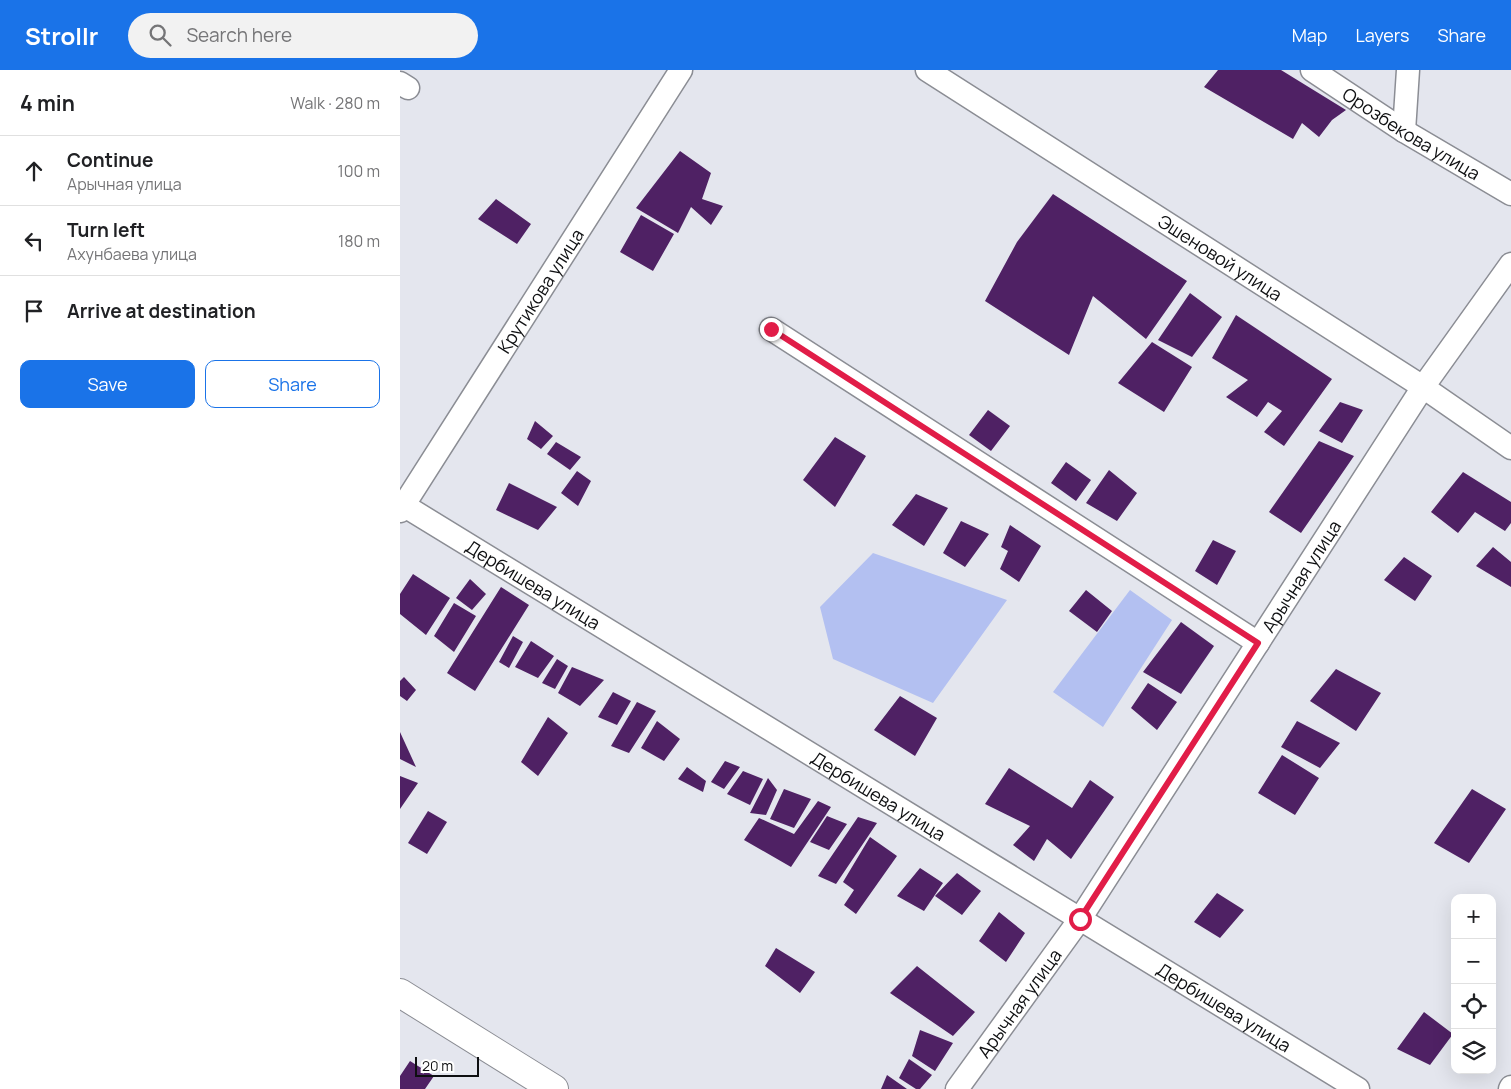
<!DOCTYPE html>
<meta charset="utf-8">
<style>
body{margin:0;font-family:Manrope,sans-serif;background:#f2f2f2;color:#202124}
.controls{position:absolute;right:15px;bottom:15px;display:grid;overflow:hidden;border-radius:10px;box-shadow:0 5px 20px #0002}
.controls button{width:45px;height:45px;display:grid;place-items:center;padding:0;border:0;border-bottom:1px solid #e0e0e0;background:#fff;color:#202124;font:25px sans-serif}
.scale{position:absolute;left:15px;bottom:12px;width:64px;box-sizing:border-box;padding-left:5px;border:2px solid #0e0f11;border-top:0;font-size:14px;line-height:18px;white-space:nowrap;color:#0e0f11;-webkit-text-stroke:4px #fff;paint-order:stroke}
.stop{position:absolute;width:15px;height:15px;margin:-11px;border:4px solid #e11d48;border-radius:50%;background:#fff}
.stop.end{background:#e11d48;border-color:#fff;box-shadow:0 1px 5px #0008}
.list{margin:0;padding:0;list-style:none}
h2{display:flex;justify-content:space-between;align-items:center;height:65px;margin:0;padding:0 20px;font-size:21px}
h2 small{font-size:16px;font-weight:400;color:#757577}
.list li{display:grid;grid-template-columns:32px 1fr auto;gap:15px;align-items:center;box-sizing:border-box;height:70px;padding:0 20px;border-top:1px solid #e0e0e0}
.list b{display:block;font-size:19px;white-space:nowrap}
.list p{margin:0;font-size:16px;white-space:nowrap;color:#757577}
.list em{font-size:16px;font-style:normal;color:#757577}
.actions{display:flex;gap:10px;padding:15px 20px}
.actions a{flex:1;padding:11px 0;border:1px solid #1a73e8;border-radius:10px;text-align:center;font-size:18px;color:#1a73e8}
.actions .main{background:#1a73e8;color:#fff}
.icon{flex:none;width:28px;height:28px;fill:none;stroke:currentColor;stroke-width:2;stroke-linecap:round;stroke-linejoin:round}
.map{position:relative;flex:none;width:1111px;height:1019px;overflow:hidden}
header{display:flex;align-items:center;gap:30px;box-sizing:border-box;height:70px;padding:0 25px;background:#1a73e8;color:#fff}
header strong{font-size:24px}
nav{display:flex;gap:28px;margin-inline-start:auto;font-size:18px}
.search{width:350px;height:45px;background:#f2f2f2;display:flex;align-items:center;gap:12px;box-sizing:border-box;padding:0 18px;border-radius:28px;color:#757577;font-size:19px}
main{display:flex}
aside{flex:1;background:#fff}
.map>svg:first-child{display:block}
</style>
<header>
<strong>Strollr</strong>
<div class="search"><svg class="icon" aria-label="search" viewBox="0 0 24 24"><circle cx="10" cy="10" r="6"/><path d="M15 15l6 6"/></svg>Search here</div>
<nav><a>Map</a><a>Layers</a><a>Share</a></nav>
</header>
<main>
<aside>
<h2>4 min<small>Walk · 280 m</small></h2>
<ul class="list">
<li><svg class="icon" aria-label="ahead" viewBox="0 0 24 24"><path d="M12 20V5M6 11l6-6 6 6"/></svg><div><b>Continue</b><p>Арычная улица</p></div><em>100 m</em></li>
<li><svg class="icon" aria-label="left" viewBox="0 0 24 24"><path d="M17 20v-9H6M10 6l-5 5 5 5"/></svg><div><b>Turn left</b><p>Ахунбаева улица</p></div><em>180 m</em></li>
<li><svg class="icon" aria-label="arrive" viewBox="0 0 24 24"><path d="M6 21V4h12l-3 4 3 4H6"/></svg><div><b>Arrive at destination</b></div></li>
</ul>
<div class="actions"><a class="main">Save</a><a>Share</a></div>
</aside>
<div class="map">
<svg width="1111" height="1019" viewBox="0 0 1111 1019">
<rect width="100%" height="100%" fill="#e4e6ee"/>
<path fill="#b3c0f1" d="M 473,483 L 607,530 L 533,633 L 433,589 L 420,537 Z
M 730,520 L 772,550 L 703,657 L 653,622 Z"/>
<path fill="#4f2164" d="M 818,0 L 881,0 L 946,40 L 932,50 L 919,67 L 902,53 L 893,69 L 804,17 Z
M 280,81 L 311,103 L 302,129 L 323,136 L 311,155 L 291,137 L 278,163 L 236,138 Z
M 653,124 L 787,211 L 746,269 L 693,226 L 669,285 L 585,231 L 617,172 Z
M 96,129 L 131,154 L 117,174 L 78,149 Z
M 241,145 L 274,164 L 253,201 L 220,182 Z
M 790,223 L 822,247 L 792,287 L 758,270 Z
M 836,245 L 932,309 L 884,376 L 864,362 L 882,341 L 868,332 L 857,347 L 826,327 L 848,310 L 812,288 Z
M 752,272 L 792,297 L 764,342 L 718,313 Z
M 940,332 L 963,340 L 942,373 L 919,361 Z
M 588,340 L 610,356 L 591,381 L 569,365 Z
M 135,351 L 153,366 L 141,379 L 127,369 Z
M 435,367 L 466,386 L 435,437 L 403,410 Z
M 919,371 L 954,386 L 901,463 L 869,442 Z
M 156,372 L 181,387 L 170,400 L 147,384 Z
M 666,392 L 691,410 L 676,431 L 651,413 Z
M 709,400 L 737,423 L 717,451 L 686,433 Z
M 177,401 L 191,411 L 178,436 L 161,423 Z
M 1063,402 L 1111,432 L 1111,453 L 1105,461 L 1075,442 L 1058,463 L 1031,442 Z
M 109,413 L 157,437 L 138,460 L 96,440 Z
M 516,424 L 548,438 L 524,476 L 492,455 Z
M 561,451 L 589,464 L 565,497 L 543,483 Z
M 610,455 L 641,476 L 619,512 L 600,499 L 608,481 L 601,477 Z
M 813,470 L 836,481 L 817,515 L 795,501 Z
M 1093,477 L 1111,492 L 1111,517 L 1076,496 Z
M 1004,487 L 1032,506 L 1015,531 L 984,510 Z
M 13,504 L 50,528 L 26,565 L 0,544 L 0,524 Z
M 70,509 L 86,524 L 72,540 L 56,528 Z
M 101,517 L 129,535 L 75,621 L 47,603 Z
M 686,520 L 712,541 L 697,562 L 669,541 Z
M 54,533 L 76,546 L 54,582 L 34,566 Z
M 781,552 L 814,576 L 781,624 L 743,602 Z
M 113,566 L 123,572 L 109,598 L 99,592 Z
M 131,571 L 154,586 L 138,608 L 115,597 Z
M 157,589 L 168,596 L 155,619 L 142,613 Z
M 172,597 L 204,610 L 180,636 L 158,623 Z
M 936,599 L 981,623 L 956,661 L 910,631 Z
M 4,607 L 16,620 L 7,631 L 0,626 L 0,611 Z
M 748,613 L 777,632 L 757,660 L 731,638 Z
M 213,622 L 231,631 L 217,655 L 198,647 Z
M 500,626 L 537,648 L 515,686 L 474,660 Z
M 237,632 L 256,641 L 229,683 L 211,676 Z
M 148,647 L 168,663 L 138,706 L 121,692 Z
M 257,651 L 280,669 L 264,691 L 241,678 Z
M 897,651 L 940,673 L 920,698 L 881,677 Z
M 0,662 L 16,697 L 0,689 Z
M 882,685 L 919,708 L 895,745 L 858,723 Z
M 325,691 L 340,697 L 324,719 L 311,712 Z
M 287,697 L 306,711 L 303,722 L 278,709 Z
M 609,698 L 672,738 L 690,710 L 714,727 L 671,789 L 647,769 L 634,791 L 613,775 L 630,756 L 585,734 Z
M 343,701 L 363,709 L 350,735 L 327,724 Z
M 0,706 L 18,713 L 0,739 Z
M 368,708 L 377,720 L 366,745 L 350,743 Z
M 384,719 L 411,729 L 394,758 L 370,749 Z
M 1072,719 L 1106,739 L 1069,793 L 1034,773 Z
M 418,731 L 431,737 L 391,797 L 344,770 L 359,748 L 394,764 Z
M 28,741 L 47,752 L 27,784 L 8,773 Z
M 427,746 L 447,754 L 429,780 L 410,772 Z
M 458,747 L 477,753 L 436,814 L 418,806 Z
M 470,767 L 497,786 L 456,844 L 444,835 L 454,820 L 443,812 Z
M 520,798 L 543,813 L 524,841 L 497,826 Z
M 557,803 L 581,821 L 562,845 L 535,826 Z
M 817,823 L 844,840 L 820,868 L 794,852 Z
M 599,842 L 625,863 L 606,892 L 579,871 Z
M 376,878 L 415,902 L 400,923 L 365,896 Z
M 517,896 L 575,942 L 553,966 L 490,923 Z
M 1024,942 L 1053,964 L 1030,995 L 997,979 Z
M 520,960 L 553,973 L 535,1001 L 512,986 Z
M 509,989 L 532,1005 L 520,1019 L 516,1019 L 499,1008 Z
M 10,991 L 34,1006 L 25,1019 L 0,1019 L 0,1006 Z
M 487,1005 L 507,1019 L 481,1019 Z"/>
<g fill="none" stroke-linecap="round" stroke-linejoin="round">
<g stroke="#8b8d94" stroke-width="25">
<g id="street">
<path id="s1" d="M 527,0 L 1023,317 L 1111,378"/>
<path id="s2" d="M 912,0 L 1004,61 L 1111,124"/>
<path d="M 0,13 L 8,18"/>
<path d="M 1004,61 L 1008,0"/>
<path d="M 371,259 L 858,573"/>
<path id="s3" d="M 0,433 L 958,1019"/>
<path id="s4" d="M 0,441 L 281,0"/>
<path id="s5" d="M 557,1019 L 680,849 L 1023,317 L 1111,194"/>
<path d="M 1110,1019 L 1111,1017"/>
</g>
</g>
<g stroke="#8b8d94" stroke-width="30">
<path id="secondary" d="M 0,923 L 154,1019"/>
</g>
<use href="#street" stroke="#fff" stroke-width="22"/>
<use href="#secondary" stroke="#fff" stroke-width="28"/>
</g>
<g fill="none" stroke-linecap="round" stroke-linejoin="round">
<path stroke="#e11d48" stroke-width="6" d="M 371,259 L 858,573 L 680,849"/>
</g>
<g text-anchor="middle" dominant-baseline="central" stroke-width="5" stroke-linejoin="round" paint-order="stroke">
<g font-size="18" fill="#0e0f11" stroke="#fff">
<text stroke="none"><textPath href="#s2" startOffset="118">Орозбекова улица</textPath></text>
<text stroke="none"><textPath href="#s1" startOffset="348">Эшеновой улица</textPath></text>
<text stroke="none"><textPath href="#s4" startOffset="261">Крутикова улица</textPath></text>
<text stroke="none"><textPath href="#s5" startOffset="618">Арычная улица</textPath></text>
<text stroke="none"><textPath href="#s3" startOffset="156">Дербишева улица</textPath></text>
<text stroke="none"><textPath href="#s3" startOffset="561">Дербишева улица</textPath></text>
<text stroke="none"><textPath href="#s5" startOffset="106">Арычная улица</textPath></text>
<text stroke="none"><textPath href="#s3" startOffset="966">Дербишева улица</textPath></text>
</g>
</g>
</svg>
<div class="controls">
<button>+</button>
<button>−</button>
<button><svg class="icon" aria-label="locate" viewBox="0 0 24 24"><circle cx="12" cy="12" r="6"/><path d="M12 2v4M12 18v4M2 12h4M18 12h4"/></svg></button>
<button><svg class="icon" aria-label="layers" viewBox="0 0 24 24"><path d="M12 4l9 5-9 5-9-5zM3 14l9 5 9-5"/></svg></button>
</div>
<div class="scale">20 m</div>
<div class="stop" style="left:680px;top:849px"></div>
<div class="stop end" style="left:371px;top:259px"></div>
</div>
</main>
